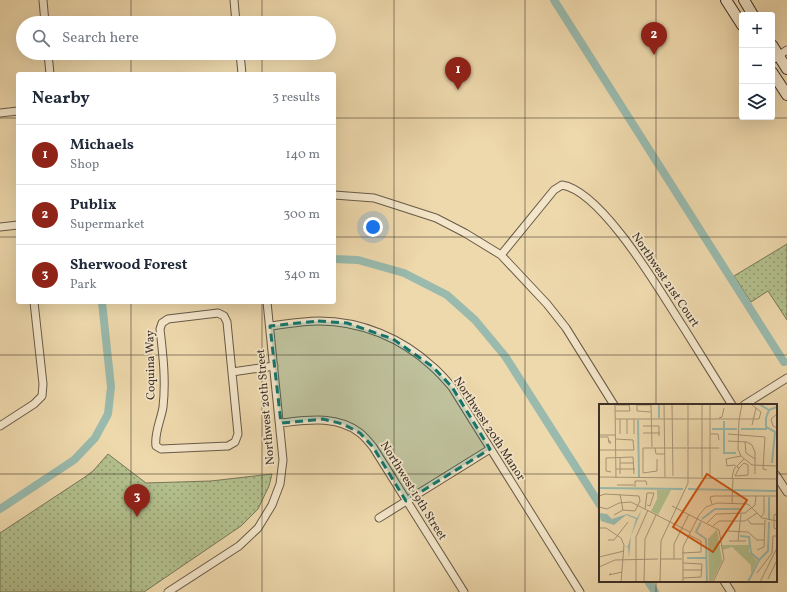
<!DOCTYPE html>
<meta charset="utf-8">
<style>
body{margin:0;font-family:Vollkorn,serif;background:#f2f2f3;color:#1f2937}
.controls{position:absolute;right:12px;top:12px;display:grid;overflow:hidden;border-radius:4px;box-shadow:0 4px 16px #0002}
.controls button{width:36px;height:36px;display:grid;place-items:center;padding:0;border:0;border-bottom:1px solid #e0e1e3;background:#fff;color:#1f2937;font:20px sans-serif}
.you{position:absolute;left:373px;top:227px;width:14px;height:14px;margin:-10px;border:3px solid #fff;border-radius:50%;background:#1a73e8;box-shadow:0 0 0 6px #1a73e833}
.badge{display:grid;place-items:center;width:26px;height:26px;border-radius:50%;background:#8f2418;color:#fff;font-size:13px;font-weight:700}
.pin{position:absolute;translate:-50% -33px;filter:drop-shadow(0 1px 2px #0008)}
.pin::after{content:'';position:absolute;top:21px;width:14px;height:12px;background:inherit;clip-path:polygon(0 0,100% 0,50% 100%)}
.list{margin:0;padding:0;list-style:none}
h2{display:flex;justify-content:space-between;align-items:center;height:52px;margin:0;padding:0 16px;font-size:17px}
h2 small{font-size:13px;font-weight:400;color:#747a83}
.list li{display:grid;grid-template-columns:26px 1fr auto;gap:12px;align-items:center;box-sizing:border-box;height:60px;padding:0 16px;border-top:1px solid #e0e1e3}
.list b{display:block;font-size:15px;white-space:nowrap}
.list p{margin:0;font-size:13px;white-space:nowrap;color:#747a83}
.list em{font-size:13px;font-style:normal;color:#747a83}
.icon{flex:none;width:22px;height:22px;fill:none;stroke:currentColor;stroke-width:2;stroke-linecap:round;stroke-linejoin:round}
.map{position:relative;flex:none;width:787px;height:592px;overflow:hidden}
.search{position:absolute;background:#fff;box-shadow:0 4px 16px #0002;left:16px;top:16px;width:320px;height:44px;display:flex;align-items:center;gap:10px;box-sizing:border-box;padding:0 14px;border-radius:22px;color:#747a83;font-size:15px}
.panel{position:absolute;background:#fff;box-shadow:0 4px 16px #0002;left:16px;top:72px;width:320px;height:232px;border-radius:4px}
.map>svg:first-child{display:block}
</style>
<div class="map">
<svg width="787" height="592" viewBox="0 0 787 592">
<defs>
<pattern id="grass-dots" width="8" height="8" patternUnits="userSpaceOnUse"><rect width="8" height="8" fill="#b3c08e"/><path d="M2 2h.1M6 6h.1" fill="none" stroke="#939c74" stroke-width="1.8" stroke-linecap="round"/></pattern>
</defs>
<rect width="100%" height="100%" fill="#eed9ad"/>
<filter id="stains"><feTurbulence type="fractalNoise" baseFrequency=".005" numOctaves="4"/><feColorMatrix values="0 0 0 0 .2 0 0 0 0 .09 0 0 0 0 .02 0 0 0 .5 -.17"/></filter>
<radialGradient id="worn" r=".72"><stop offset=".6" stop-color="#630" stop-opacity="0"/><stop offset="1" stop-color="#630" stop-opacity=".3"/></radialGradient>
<path fill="url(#grass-dots)" stroke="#78785a" d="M 787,244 L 787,320 L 768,291 L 751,302 L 734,276 Z
M 108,454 L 146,483 L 211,481 L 272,474 L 269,486 L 258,509 L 241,526 L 144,592 L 0,592 L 0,533 L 85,477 L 93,471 Z"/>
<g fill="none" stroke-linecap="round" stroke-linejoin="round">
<path stroke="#99baad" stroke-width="8" d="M 554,0 L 784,362
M 334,259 L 358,260 L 404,273 L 447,295 L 475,320 L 505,356 L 600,505
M 0,509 L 74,460 L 95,438 L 108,414 L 111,387 L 102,302
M 648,581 L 655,592"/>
<g stroke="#685a48" stroke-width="9">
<path id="minor" d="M 43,0 L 45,23
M 234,0 L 236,23
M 48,53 L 50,74
M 240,53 L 242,74
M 772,60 L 787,50
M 0,113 L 18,111
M 334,195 L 374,198 L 436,218 L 465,233 L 501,255 L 547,304 L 566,328 L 614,405
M 0,227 L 18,225
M 501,255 L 554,190 L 562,185 C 602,191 660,291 682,325 C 699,352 715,378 732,405
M 218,313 L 224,316 L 227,322 L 238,434 L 235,442 L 228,446 L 161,449 L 156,446 C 154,433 161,420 163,407 C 166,381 163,355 160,329 L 162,323 L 168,319 Z
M 270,326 C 286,324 303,321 319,321 C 361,321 402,338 433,367 C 440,373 446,380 452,387 L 580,592
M 232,372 L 274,366
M 744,405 L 787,378
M 281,423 C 307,420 337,415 360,433 C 365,437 369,442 373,447 L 464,592
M 0,426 L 34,404 L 42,396 L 43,384 L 34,302
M 776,475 L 787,492
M 379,518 L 490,449
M 724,581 L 731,592
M 168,592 L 239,546 L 258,528 L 272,505 L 280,484 L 283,460 L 267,302"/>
</g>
<g stroke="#3c2f26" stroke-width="12">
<path id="secondary" d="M 726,0 L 742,25
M 744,0 L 753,15
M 772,45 L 787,69
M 772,72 L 787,95"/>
</g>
<use href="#minor" stroke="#f4e6ca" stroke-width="7"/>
<use href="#secondary" stroke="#f4e6ca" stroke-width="10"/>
</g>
<path fill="#0f766e" fill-opacity="0.2" stroke="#0f766e" stroke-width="3" stroke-dasharray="8 5" stroke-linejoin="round" d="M 318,321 L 347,323 L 393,339 L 433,367 L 452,387 L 490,449 L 406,501 L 373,447 L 360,433 L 343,424 L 323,419 L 281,423 L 270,326 Z"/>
<path fill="none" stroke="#3c2f26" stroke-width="1" stroke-opacity="0.55" d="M 131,0 L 131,23M 262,0 L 262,23M 394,0 L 394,592M 525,0 L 525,592M 656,0 L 656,405M 131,53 L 131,74M 262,53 L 262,74M 0,118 L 18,118M 334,118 L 787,118M 0,237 L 18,237M 334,237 L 787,237M 131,302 L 131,592M 262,302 L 262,592M 0,355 L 787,355M 0,474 L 600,474M 776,474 L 787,474M 656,581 L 656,592"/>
<g text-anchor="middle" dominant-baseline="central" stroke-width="3.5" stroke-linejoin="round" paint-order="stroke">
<g font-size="12" fill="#3c2f26" stroke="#f4e6ca">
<text transform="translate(665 280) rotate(56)">Northwest 21st Court</text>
<text transform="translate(151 365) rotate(-91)">Coquina Way</text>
<text transform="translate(266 407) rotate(-95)">Northwest 20th Street</text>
<text transform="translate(489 429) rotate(57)">Northwest 20th Manor</text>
<text transform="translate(413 491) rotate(58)">Northwest 19th Street</text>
</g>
</g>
<g transform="translate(599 404)">
<rect width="178" height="178" fill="#eed9ad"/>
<path d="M 58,86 L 72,86 L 59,111 L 52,107 L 58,95 ZM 118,125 L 123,157 L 113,178 L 110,178 L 109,135 ZM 122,141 L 150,141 L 150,148 L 158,157 L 152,169 L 152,161 L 133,143 L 124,146 Z" fill="#b3c08e"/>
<path d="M 43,105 L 32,132 L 30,154 L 29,143 L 26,142 L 29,142 L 37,115 L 27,111 L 15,121 L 2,117 L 0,109 L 8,110 L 13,115 L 28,110 L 38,114 Z" fill="#99baad"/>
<path fill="none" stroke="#99baad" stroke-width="2" d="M 60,0 L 60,14M 160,0 L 170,6 L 178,3M 170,6 L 167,14 L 167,23 L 178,29M 39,16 L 40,73M 125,17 L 125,49 L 137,49M 113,25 L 138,25M 142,25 L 168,25M 173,59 L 176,28M 0,84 L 84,85M 89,85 L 132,86M 135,86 L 178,87M 170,93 L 170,116M 103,115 L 116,105 L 143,105M 102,118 L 97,128 L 107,135 L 108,178M 141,132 L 150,133 L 152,149 L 160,156M 88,154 L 108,154M 149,178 L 160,156 L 169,147 L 170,118"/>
<path fill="none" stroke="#a79577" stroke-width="1" d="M 16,0 L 17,74M 52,0 L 53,43M 65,0 L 66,73M 73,0 L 74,72M 103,0 L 103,73M 111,0 L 111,74M 143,0 L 140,16 L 139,45 L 142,52 L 153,61 L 178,62M 152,0 L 162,8 L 160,15M 52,1 L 38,1 L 38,7 L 52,8M 16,7 L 31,7 L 30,1 L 16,1M 178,10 L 172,15 L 174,22 L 178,24M 120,14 L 123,13 L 125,4M 16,15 L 160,15M 21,15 L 21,30M 28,15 L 28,30M 35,15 L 35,30M 153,21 L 157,4M 44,22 L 60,22 L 60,32M 44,29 L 61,29M 111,30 L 119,30 L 120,36M 129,30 L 166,33M 0,31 L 17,31M 0,33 L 9,33 L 10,39 L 12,39 L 10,36M 166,33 L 164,65 L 168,66M 129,37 L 148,38 L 153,41M 146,38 L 147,49 L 156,55M 153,41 L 156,48 L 156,70M 56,44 L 57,50 L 66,50M 89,44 L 120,44M 0,46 L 35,46 L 34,36 L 17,35M 21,53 L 21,70M 58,55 L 58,67 L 44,69 L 44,44 L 88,44M 21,59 L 35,59M 140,64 L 145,59 L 149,61 L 149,71 L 136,72 L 140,64 L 135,61 L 128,62 L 127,55 L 142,52M 17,65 L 36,65M 12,68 L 7,67 L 7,54 L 34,53 L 35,70M 0,73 L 178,75M 133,74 L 135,65 L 145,55M 18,81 L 35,81M 36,83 L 36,77 L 47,77 L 48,81M 21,90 L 24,106M 0,92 L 6,90 L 40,92 L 41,97 L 36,107 L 24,106 L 15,111M 133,99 L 134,74M 113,100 L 111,93 L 115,92 L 178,92M 73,102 L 120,126 L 125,155 L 114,178M 0,103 L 8,105 L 20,99 L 32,98 L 91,128M 46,105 L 48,89 L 55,89 L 51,102 L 48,101M 178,110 L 175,111 L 175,124 L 178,125M 162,113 L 165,109 L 165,92M 149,116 L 152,120 L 165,120M 108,119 L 117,110 L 146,109 L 156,101 L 157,92M 114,122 L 120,117 L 146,117 L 158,109M 0,124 L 7,124 L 22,134 L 25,141M 129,127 L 149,128 L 158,136 L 165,136M 9,136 L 15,136 L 29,118M 130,137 L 147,137M 139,137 L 142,110M 158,146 L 165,143 L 166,116M 83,149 L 102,148 L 102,137 L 90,131M 0,153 L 25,147M 61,155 L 83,155M 75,155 L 75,140 L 90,110M 84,159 L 103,160 L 102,173 L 84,174M 0,163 L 16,156 L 59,155M 84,166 L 103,166M 12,169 L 10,171 L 23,168M 158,169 L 173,149 L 174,132 L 178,132M 169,175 L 178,156M 22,178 L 25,141M 37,178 L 37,133 L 49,106M 45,178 L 46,135 L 57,111M 61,178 L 62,137 L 89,79 L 89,0M 84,178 L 84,143 L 100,111 L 107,103 L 118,99 L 149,100 L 163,114 L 178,117M 161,178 L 178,144"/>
<path fill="#ce5310" fill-opacity="0.15" stroke="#ce5310" stroke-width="2" d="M 108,70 L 148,96 L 114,148 L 74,123 Z"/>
<rect width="178" height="178" fill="none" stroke="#3c2f26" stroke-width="2"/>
</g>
<rect width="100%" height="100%" filter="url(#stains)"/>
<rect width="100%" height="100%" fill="url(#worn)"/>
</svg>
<div class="controls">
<button>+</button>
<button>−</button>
<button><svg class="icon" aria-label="layers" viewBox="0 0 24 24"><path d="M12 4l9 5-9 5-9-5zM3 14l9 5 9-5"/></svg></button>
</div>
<div class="you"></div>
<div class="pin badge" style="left:458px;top:90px">1</div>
<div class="pin badge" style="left:654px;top:55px">2</div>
<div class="pin badge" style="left:137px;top:517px">3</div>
<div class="search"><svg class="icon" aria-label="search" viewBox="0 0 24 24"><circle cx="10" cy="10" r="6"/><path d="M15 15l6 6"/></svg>Search here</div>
<section class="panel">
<h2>Nearby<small>3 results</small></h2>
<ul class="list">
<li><span class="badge">1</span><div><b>Michaels</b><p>Shop</p></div><em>140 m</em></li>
<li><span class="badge">2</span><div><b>Publix</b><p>Supermarket</p></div><em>300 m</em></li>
<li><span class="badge">3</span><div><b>Sherwood Forest</b><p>Park</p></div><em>340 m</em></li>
</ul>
</section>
</div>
